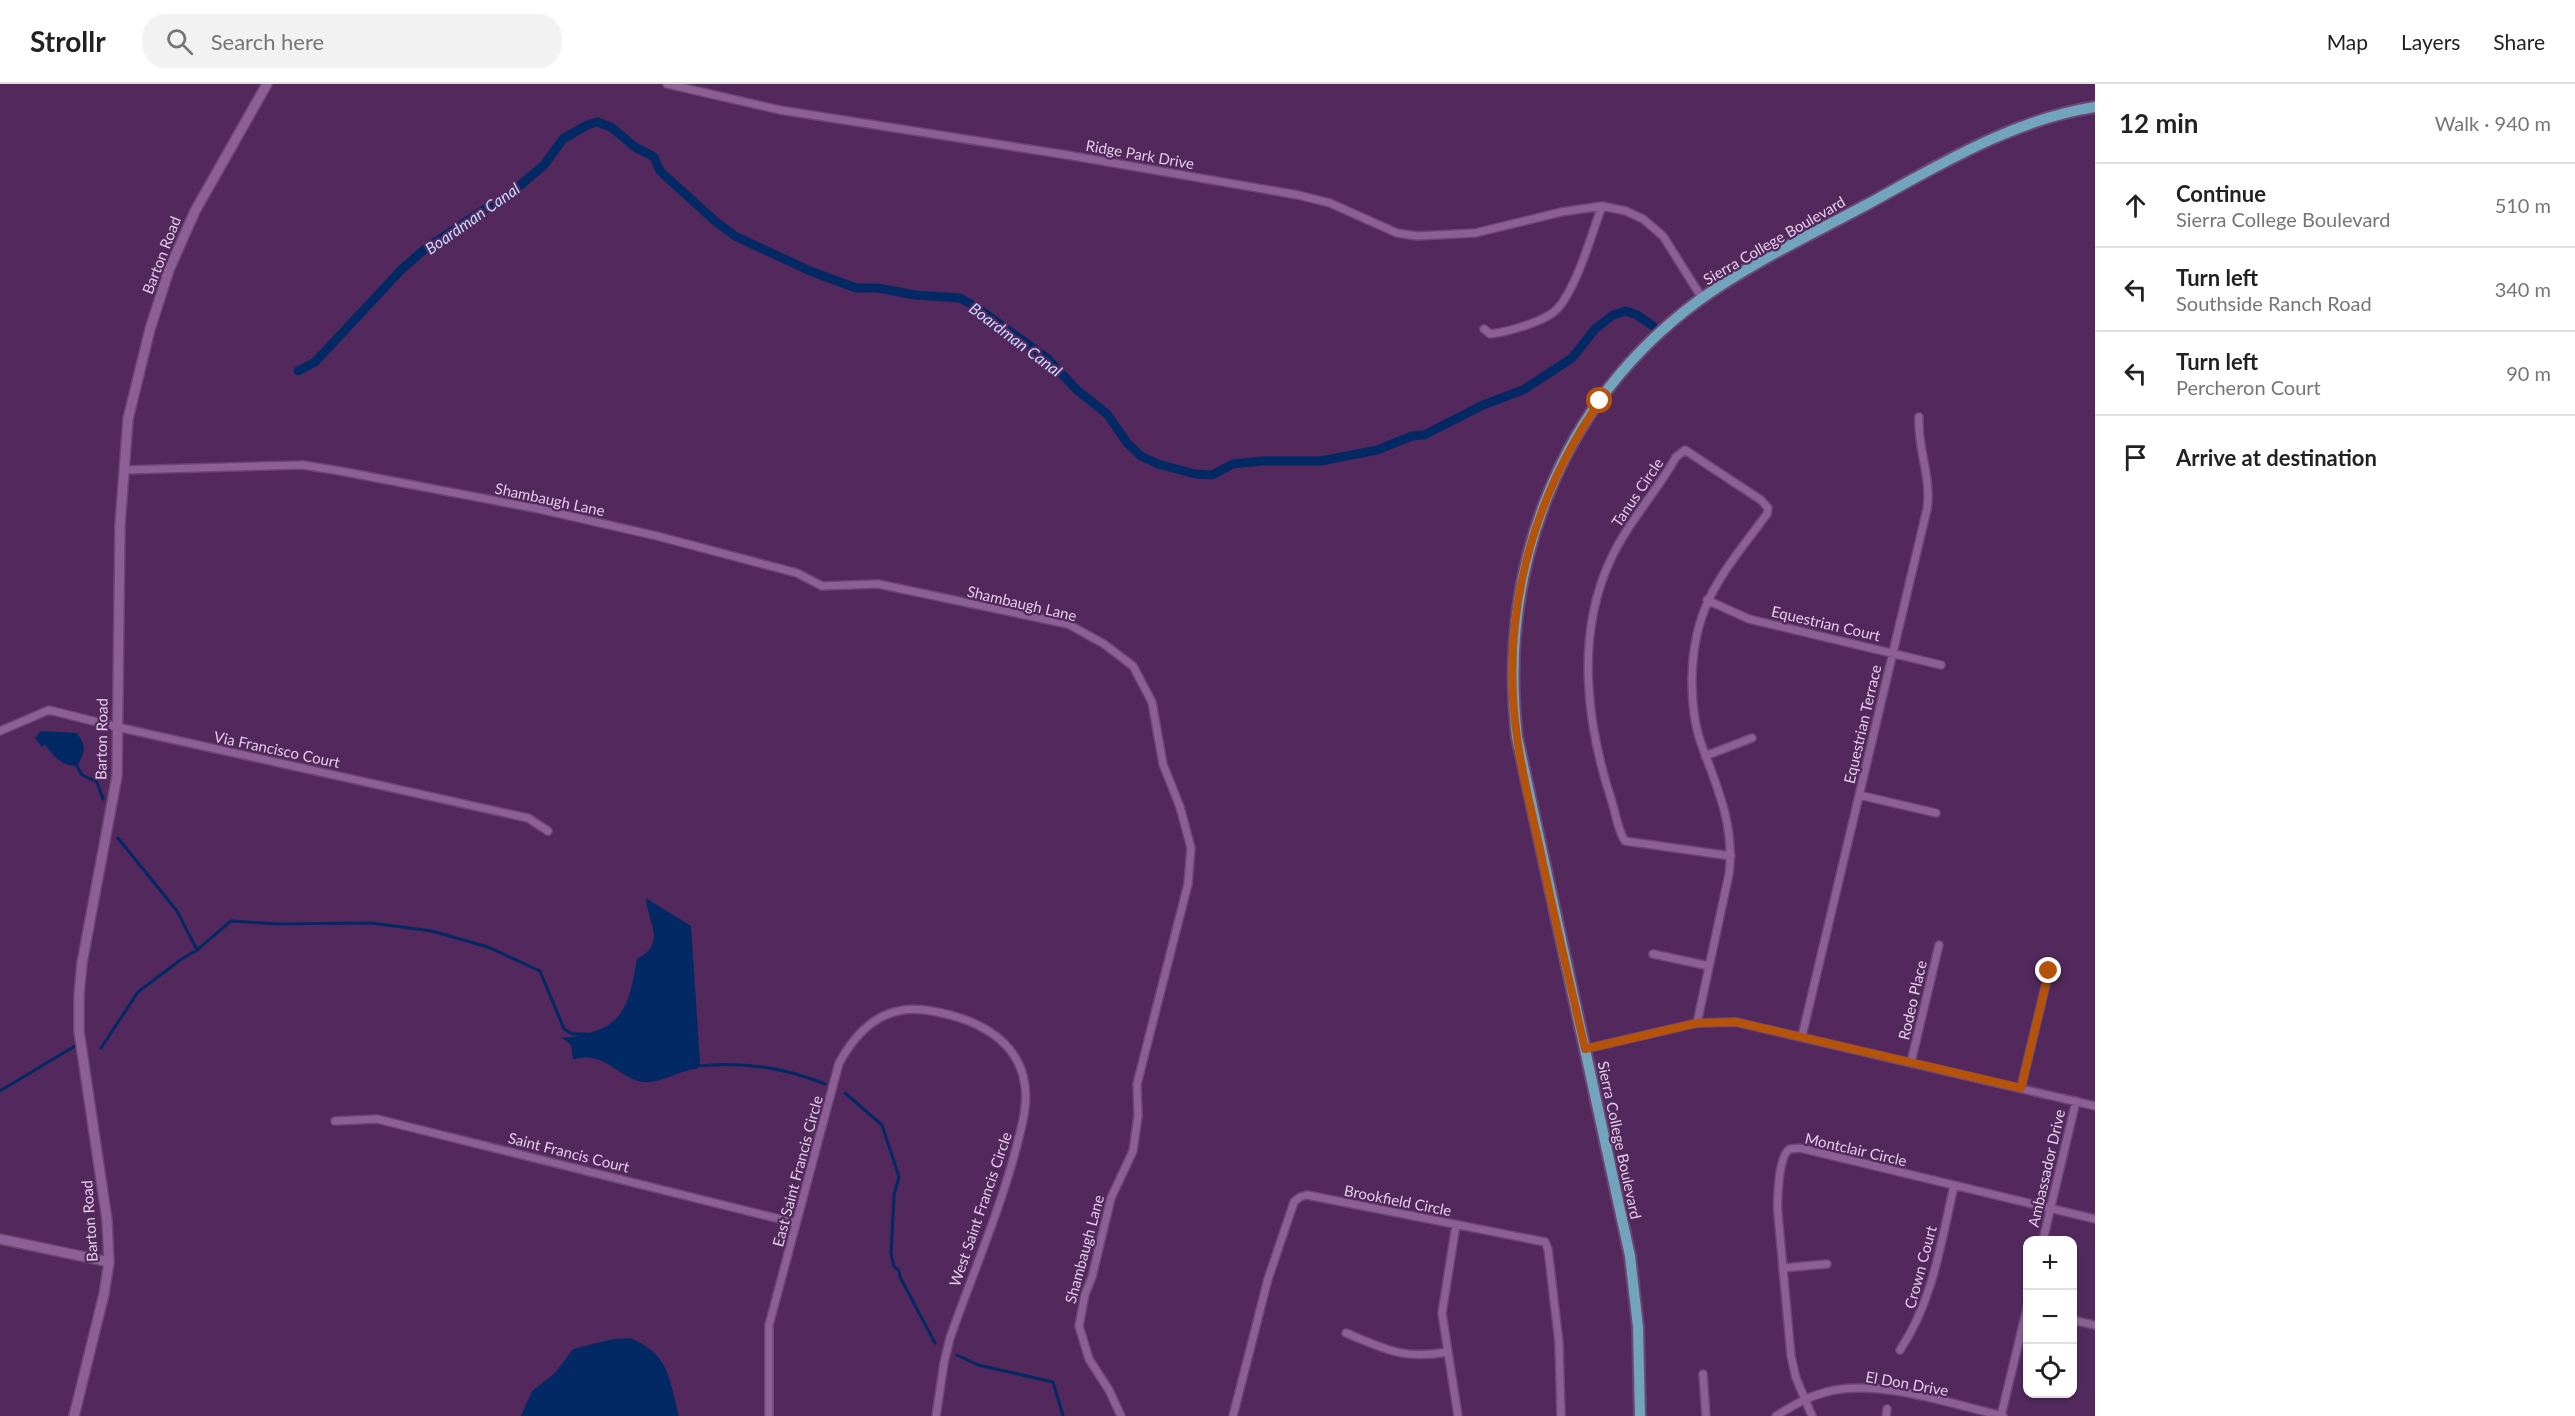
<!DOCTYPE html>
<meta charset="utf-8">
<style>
body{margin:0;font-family:Lato,sans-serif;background:#f2f2f2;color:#222}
.controls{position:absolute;right:18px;bottom:18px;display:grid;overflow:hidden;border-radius:12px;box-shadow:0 2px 4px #0004}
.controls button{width:54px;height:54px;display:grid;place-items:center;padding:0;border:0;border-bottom:2px solid #e0e0e0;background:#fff;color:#222;font:30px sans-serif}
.stop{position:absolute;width:18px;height:18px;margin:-14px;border:4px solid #b45309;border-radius:50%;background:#fff}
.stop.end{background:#b45309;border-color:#fff;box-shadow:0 2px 6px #0008}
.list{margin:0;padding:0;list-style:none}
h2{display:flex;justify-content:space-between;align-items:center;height:78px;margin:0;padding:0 24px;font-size:26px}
h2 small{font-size:20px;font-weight:400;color:#767676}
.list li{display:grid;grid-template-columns:39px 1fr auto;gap:18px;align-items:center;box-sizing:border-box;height:84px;padding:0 24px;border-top:2px solid #e0e0e0}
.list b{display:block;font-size:22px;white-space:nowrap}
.list p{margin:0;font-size:20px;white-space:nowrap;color:#767676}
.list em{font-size:20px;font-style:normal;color:#767676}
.icon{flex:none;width:33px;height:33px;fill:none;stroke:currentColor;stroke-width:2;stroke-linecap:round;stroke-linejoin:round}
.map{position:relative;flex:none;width:2095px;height:1332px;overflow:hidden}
header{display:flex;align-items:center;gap:36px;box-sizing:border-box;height:84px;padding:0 30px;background:#fff;border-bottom:2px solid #e0e0e0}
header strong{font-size:28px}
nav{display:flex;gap:33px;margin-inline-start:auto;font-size:21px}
.search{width:420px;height:54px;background:#f2f2f2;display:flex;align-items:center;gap:15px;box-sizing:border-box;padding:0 21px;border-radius:24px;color:#767676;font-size:22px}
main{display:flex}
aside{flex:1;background:#fff}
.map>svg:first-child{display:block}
</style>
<header>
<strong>Strollr</strong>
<div class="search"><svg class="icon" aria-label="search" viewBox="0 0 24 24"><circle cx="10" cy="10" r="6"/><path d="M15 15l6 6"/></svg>Search here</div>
<nav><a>Map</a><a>Layers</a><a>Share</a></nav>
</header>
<main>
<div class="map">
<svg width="2095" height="1332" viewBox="0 0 2095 1332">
<rect width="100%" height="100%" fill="#53295d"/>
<path fill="#022964" d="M 41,647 L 77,649 C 87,663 85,668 77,682 C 61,682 55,673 45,661 L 42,663 L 35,654 Z
M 646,814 L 691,842 L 700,978 L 697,985 C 679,986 661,1000 643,998 C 617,994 604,965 573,976 L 571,961 L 561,953 C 575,954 584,951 598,946 C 629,935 631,904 637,875 C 667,859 648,840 646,814 Z
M 630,1254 C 670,1270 669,1295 679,1332 L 521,1332 L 532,1307 L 555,1289 L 573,1265 L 613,1255 Z"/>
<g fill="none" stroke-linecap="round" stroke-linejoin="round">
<path stroke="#022964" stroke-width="3" d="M 77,682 L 82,691 L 97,698 L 103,715
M 118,754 L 177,827 L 197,866
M 101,964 L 138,908 L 183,874 L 197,866 L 231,837 L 276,840 L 371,839 L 432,847 L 488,863 L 540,887 L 564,945 L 572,950 L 588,950
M 698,982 C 743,977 783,983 825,1000
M 0,1007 L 75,962
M 845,1009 L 882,1041 L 899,1093 L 894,1111 L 891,1170 L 894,1182 L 899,1187 L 900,1193 L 935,1259
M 957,1271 L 978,1281 L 1053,1298 L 1063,1332"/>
<path stroke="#022964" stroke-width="9" d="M 298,287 L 315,278 L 402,185 L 425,165 L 485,125 L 498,120 L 544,81 L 563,55 L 587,41 L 597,38 L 611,43 L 635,63 L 654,73 L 660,87 L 715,137 L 735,152 L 810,187 L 856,204 L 878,204 L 915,211 L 960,214 L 976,223 L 1048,275 L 1077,306 L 1107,330 L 1128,360 L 1141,372 L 1158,380 L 1195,390 L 1212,391 L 1233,380 L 1262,377 L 1321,377 L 1377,366 L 1412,352 L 1424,351 L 1483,321 L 1523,306 L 1572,274 L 1595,245 L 1613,231 L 1626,227 L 1637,231 L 1653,242"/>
<g stroke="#6b4773" stroke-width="10">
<path id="minor" d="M 667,0 L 780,26 L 1067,71 L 1298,111 L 1330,119 L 1397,149 L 1417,152 L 1475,149 L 1561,128 L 1602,122 L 1626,127 L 1643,135 L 1663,152 L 1702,214
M 1484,245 L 1490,250 C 1508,248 1547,237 1558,224 C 1577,203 1592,149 1602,122
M 124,386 L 303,381 L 340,387 L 539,425 L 657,452 L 797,489 L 822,502 L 878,500 L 1068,540 L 1104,560 L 1133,582 L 1152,618 L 1163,680 L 1180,723 L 1191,764 L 1188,800 L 1137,1000 L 1138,1032 L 1133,1067 L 1111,1114 L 1092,1193 L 1085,1210 L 1079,1242 L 1089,1275 L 1109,1306 L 1121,1332
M 1707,516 L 1749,535 L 1941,581
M 0,647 L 49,626 L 117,643 L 528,734 L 548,747
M 1705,672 L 1752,654
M 1859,711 L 1936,729
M 1653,870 L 1709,882
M 1697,939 L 1729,790 C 1735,743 1718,705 1702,662 C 1694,641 1692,619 1692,595 C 1693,519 1724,488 1767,430 L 1768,424 L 1761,416 L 1685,366 L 1676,373 C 1656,409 1627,439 1610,477 C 1575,553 1587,642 1612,718 C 1616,731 1618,747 1625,757 L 1731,772
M 1802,952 L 1927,425 C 1932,393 1917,365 1919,333
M 1585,965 L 1697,939 L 1736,938 L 2095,1022
M 1911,978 L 1939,861
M 2021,1004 L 2049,887
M 335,1037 L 377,1035 L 796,1139
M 1456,1141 L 1442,1229 L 1458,1332
M 2043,1156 L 2076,1017
M 1783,1184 L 1827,1180
M 2072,1236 L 2095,1241
M 1346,1249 C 1385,1265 1403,1276 1447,1268
M 1900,1266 C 1933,1217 1941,1158 1954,1102
M 1703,1290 L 1706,1332
M 769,1332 L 769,1241 L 839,979 C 858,945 883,921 925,926 C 969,932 1019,952 1025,1002 C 1028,1024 1021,1044 1016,1065 C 999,1129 972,1191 950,1254 L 944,1279 L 936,1332
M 1233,1332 L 1268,1195 L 1294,1118 L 1300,1113 L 1307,1111 L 1545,1158 L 1548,1165 L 1559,1259 L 1561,1332
M 1776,1332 C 1792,1322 1807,1313 1826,1308 C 1878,1294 1951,1320 2003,1332
M 1812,1332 L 1796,1294 L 1791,1272 L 1778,1130 C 1777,1118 1778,1071 1790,1065 C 1793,1064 1797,1065 1800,1064 L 2095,1135
M 1886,1332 L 1887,1325
M 2001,1332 L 2028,1220"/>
</g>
<g stroke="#6b4773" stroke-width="12">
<path id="tertiary" d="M 0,1155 L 109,1178
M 74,1332 L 104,1210 L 109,1178 L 107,1136 L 79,947 L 79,911 L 82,879 L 117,692 L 120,441 L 128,335 L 150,245 L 169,186 L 195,127 L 267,0"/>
</g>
<g stroke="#6b4773" stroke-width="14">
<path id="primary" d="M 1640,1332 L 1638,1243 L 1630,1172 L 1517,653 C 1498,483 1559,320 1698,217 C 1750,179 1810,151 1866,121 C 1939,81 2012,36 2095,23"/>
</g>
<use href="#minor" stroke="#8c6097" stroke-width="7"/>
<use href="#tertiary" stroke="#8c6097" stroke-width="9"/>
<use href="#primary" stroke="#72a4bd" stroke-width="10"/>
</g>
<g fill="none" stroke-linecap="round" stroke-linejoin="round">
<path stroke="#b45309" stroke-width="8" d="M 1600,317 C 1531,416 1500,533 1517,653 C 1522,691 1532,728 1540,765 C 1554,832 1570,898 1585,965 L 1697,939 L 1736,938 L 2021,1004 L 2049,887"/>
</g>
<g text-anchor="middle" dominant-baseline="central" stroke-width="4.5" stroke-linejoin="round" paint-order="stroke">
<g font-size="15" fill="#e3cbe9" stroke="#53295d">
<text transform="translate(1140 70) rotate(10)">Ridge Park Drive</text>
<text transform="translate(1774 156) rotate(-30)">Sierra College Boulevard</text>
<text transform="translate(161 171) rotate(-69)">Barton Road</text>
<text transform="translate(1637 408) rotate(-56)">Tanus Circle</text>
<text transform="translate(550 415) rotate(12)">Shambaugh Lane</text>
<text transform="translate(1022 519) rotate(13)">Shambaugh Lane</text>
<text transform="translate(1826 539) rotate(13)">Equestrian Court</text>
<text transform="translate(1862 640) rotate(-77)">Equestrian Terrace</text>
<text transform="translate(101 655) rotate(-89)">Barton Road</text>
<text transform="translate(277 665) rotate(12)">Via Francisco Court</text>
<text transform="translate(1912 916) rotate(-77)">Rodeo Place</text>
<text transform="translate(1620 1056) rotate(78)">Sierra College Boulevard</text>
<text transform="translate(1856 1065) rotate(13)">Montclair Circle</text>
<text transform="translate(569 1068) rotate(14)">Saint Francis Court</text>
<text transform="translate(2046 1084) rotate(-77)">Ambassador Drive</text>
<text transform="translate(797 1087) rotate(-75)">East Saint Francis Circle</text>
<text transform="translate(1398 1116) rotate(11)">Brookfield Circle</text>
<text transform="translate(980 1125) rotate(-71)">West Saint Francis Circle</text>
<text transform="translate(89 1137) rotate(-94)">Barton Road</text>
<text transform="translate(1084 1165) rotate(-75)">Shambaugh Lane</text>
<text transform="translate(1920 1183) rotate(-75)">Crown Court</text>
<text transform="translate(1907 1299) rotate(10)">El Don Drive</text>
</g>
<g font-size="16" font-style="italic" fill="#c2d9ff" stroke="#53295d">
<text transform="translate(472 134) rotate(-35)">Boardman Canal</text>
<text transform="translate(1016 255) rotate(37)">Boardman Canal</text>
</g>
</g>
</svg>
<div class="controls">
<button>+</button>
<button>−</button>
<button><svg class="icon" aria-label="locate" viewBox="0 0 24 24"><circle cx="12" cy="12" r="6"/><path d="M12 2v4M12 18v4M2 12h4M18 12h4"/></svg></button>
</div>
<div class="stop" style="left:1600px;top:317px"></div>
<div class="stop end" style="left:2049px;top:887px"></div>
</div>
<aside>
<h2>12 min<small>Walk · 940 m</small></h2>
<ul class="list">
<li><svg class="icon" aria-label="ahead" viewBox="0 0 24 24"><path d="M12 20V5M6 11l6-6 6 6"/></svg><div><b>Continue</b><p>Sierra College Boulevard</p></div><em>510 m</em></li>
<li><svg class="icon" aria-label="left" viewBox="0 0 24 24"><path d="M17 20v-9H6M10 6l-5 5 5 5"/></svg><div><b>Turn left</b><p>Southside Ranch Road</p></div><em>340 m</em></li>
<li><svg class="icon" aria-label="left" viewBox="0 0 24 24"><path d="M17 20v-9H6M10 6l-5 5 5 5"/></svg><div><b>Turn left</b><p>Percheron Court</p></div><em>90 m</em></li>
<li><svg class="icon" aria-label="arrive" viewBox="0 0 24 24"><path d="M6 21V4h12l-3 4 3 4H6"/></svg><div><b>Arrive at destination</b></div></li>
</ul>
</aside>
</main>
